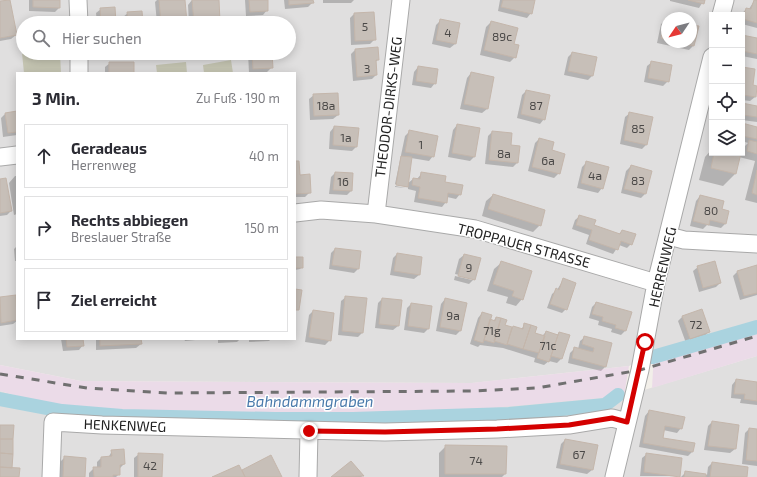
<!DOCTYPE html>
<html lang="de">
<meta charset="utf-8">
<style>
body{margin:0;font-family:"Exo 2",sans-serif;background:#f2f2f3;color:#2b2b33}
.controls{position:absolute;right:12px;top:12px;display:grid;overflow:hidden;border-radius:0px;box-shadow:0 2px 10px #0003}
.controls button{width:36px;height:36px;display:grid;place-items:center;padding:0;border:0;border-bottom:1px solid #e1e1e2;background:#fff;color:#2b2b33;font:20px sans-serif}
.compass{position:absolute;left:661px;top:12px;width:36px;height:36px;border-radius:50%;background:#fff;box-shadow:0 2px 10px #0003;rotate:235deg}
.stop{position:absolute;width:12px;height:12px;margin:-9px;border:3px solid #d40000;border-radius:50%;background:#fff}
.stop.end{background:#d40000;border-color:#fff;box-shadow:0 1px 4px #0008}
.list{margin:0;padding:0;list-style:none}
h2{display:flex;justify-content:space-between;align-items:center;height:52px;margin:0;padding:0 16px;font-size:17px}
h2 small{font-size:13px;font-weight:400;color:#7c7c81}
.list li{display:grid;grid-template-columns:26px 1fr auto;gap:12px;align-items:center;box-sizing:border-box;height:64px;margin:0 8px 8px;padding:0 8px;border:1px solid #e1e1e2;border-radius:0px}
.list b{display:block;font-size:15px;white-space:nowrap}
.list p{margin:0;font-size:13px;white-space:nowrap;color:#7c7c81}
.list em{font-size:13px;font-style:normal;color:#7c7c81}
.icon{flex:none;width:22px;height:22px;fill:none;stroke:currentColor;stroke-width:2;stroke-linecap:round;stroke-linejoin:round}
.map{position:relative;flex:none;width:757px;height:477px;overflow:hidden}
.search{position:absolute;background:#fff;box-shadow:0 2px 10px #0003;left:16px;top:16px;width:280px;height:44px;display:flex;align-items:center;gap:10px;box-sizing:border-box;padding:0 14px;border-radius:22px;color:#7c7c81;font-size:15px}
.panel{position:absolute;background:#fff;box-shadow:0 2px 10px #0003;left:16px;top:72px;width:280px;height:268px;border-radius:0px}
.map>svg:first-child{display:block}
</style>
<div class="map">
<svg width="757" height="477" viewBox="0 0 757 477">
<rect width="100%" height="100%" fill="#f2efe9"/>
<path fill="#e0dfdf" fill-rule="evenodd" d="M 0,0 L 757,0 L 757,323 L 654,353 L 629,366 L 472,383 L 81,381 L 0,365 ZM 712,15 L 742,15 L 742,153 L 712,153 ZM 667,18 L 691,18 L 691,42 L 667,42 ZM 23,23 L 289,23 L 289,53 L 23,53 ZM 17,73 L 295,73 L 295,339 L 17,339 Z
M 757,356 L 757,477 L 0,477 L 0,391 L 31,400 L 624,396 Z"/>
<path fill="#ebdbe8" d="M 757,323 L 757,356 L 652,388 L 654,353 Z
M 0,365 L 81,381 L 471,383 L 629,366 L 624,396 L 492,408 L 249,416 L 105,415 L 31,400 L 0,391 Z"/>
<path fill="#c7c7b4" d="M 22,53 L 60,53 L 61,73 L 24,73 Z
M 231,60 L 233,73 L 204,73 L 203,65 Z
M 186,62 L 187,73 L 157,73 L 156,65 Z"/>
<path fill="#0003" d="M 29,0 L 59,0 L 59,8 L 55,12 L 29,11 Z
M 157,0 L 184,0 L 186,23 L 157,23 L 155,2 Z
M 192,0 L 218,0 L 219,21 L 218,23 L 189,23 L 188,5 Z
M 245,0 L 267,0 L 267,10 L 263,15 L 246,16 Z
M 284,0 L 312,0 L 313,2 L 308,7 L 285,9 Z
M 323,0 L 354,0 L 351,3 L 323,3 Z
M 500,0 L 534,0 L 531,13 L 527,18 L 498,11 Z
M 704,0 L 699,8 L 670,1 L 670,0 Z
M 754,1 L 757,1 L 757,28 L 742,24 L 742,13 L 747,9 L 749,9 Z
M 0,2 L 16,35 L 11,39 L 0,41 Z
M 101,9 L 115,23 L 97,23 L 96,13 Z
M 128,13 L 142,23 L 124,23 L 123,17 Z
M 354,14 L 375,39 L 370,44 L 351,45 L 350,18 Z
M 441,20 L 459,24 L 455,44 L 450,48 L 432,44 L 436,25 Z
M 666,20 L 667,42 L 691,42 L 691,26 L 693,46 L 689,50 L 657,43 L 661,24 Z
M 491,22 L 513,45 L 515,57 L 510,62 L 480,55 L 486,27 Z
M 742,36 L 757,39 L 757,59 L 742,56 Z
M 355,50 L 378,60 L 375,62 L 376,75 L 372,79 L 353,81 L 351,54 Z
M 248,53 L 271,53 L 272,67 L 267,72 L 249,73 Z
M 572,53 L 592,76 L 588,80 L 564,75 L 568,57 Z
M 652,62 L 668,81 L 663,86 L 644,82 L 647,66 Z
M 110,63 L 133,73 L 105,73 L 105,67 Z
M 418,67 L 435,83 L 431,88 L 412,85 L 414,72 Z
M 742,68 L 755,97 L 750,101 L 742,100 Z
M 471,73 L 493,78 L 487,109 L 482,113 L 460,109 L 467,78 Z
M 526,91 L 544,119 L 540,124 L 517,118 L 522,95 Z
M 314,95 L 338,115 L 333,119 L 310,120 L 309,99 Z
M 742,104 L 757,107 L 757,122 L 742,120 Z
M 17,112 L 17,135 L 3,137 L 1,118 L 5,114 Z
M 630,113 L 646,145 L 642,149 L 620,144 L 625,117 Z
M 742,124 L 757,128 L 757,203 L 745,200 L 755,161 L 739,157 L 735,174 L 723,186 L 699,180 L 705,157 L 712,149 L 712,153 L 742,153 L 743,148 L 748,143 L 742,141 Z
M 457,125 L 474,157 L 470,161 L 448,157 L 453,130 Z
M 334,127 L 356,147 L 352,151 L 329,149 L 330,132 Z
M 409,132 L 433,156 L 429,161 L 411,158 L 407,184 L 413,179 L 417,179 L 422,173 L 444,183 L 460,194 L 456,199 L 447,197 L 446,202 L 442,207 L 414,202 L 416,191 L 408,189 L 408,185 L 407,187 L 395,184 L 405,136 Z
M 492,132 L 510,146 L 517,163 L 513,167 L 485,164 L 488,136 Z
M 539,139 L 550,151 L 559,173 L 554,178 L 528,171 L 535,143 Z
M 295,162 L 299,176 L 310,192 L 305,197 L 295,197 Z
M 587,162 L 602,188 L 598,193 L 577,188 L 582,167 Z
M 631,166 L 645,194 L 641,198 L 621,193 L 626,171 Z
M 335,173 L 351,191 L 347,195 L 329,194 L 331,177 Z
M 15,176 L 17,176 L 17,214 L 14,215 L 9,183 Z
M 0,180 L 11,211 L 7,215 L 0,216 Z
M 395,186 L 406,188 L 395,187 Z
M 493,195 L 540,225 L 533,232 L 482,216 L 486,201 Z
M 700,196 L 721,210 L 725,224 L 721,228 L 707,225 L 703,229 L 690,226 L 696,201 Z
M 580,216 L 593,226 L 618,235 L 622,231 L 631,244 L 627,248 L 619,245 L 613,254 L 586,244 L 589,235 L 572,229 L 575,220 Z
M 17,246 L 17,261 L 15,261 L 14,249 Z
M 335,249 L 358,269 L 354,273 L 329,269 L 331,253 Z
M 397,254 L 421,258 L 419,275 L 414,279 L 390,275 L 393,258 Z
M 464,255 L 479,259 L 474,279 L 469,284 L 454,280 L 455,276 L 472,280 L 472,278 L 455,274 L 459,259 Z
M 295,258 L 302,267 L 300,269 L 295,270 Z
M 501,263 L 522,299 L 516,306 L 506,303 L 508,297 L 487,291 L 494,269 Z
M 757,266 L 757,295 L 740,300 L 733,276 L 737,272 Z
M 698,267 L 720,283 L 716,287 L 699,292 L 693,271 Z
M 563,280 L 566,309 L 562,313 L 547,308 L 552,294 L 557,290 Z
M 15,296 L 17,321 L 13,324 L 0,326 L 0,298 Z
M 346,297 L 362,333 L 358,337 L 338,335 L 341,301 Z
M 382,299 L 401,301 L 398,326 L 393,330 L 375,328 L 378,303 Z
M 445,299 L 460,331 L 456,335 L 436,331 L 441,304 Z
M 596,303 L 631,313 L 625,331 L 621,335 L 611,332 L 612,329 L 598,325 L 599,321 L 589,318 L 592,307 Z
M 411,304 L 428,329 L 424,333 L 404,330 L 407,308 Z
M 313,311 L 330,340 L 325,345 L 305,342 L 309,315 Z
M 482,313 L 489,320 L 493,321 L 496,318 L 504,325 L 512,328 L 520,330 L 525,325 L 533,333 L 542,336 L 546,332 L 557,335 L 559,333 L 561,359 L 557,363 L 549,361 L 544,365 L 534,362 L 535,358 L 503,348 L 480,345 L 478,347 L 470,344 L 478,318 Z
M 682,317 L 709,331 L 705,336 L 686,343 L 678,321 Z
M 585,337 L 611,343 L 605,367 L 601,371 L 568,363 L 570,353 L 575,348 L 578,349 L 580,341 Z
M 61,339 L 82,339 L 83,345 L 79,350 L 63,351 Z
M 96,339 L 140,339 L 141,344 L 136,348 L 96,350 Z
M 184,339 L 206,339 L 185,341 Z
M 218,339 L 240,339 L 237,342 L 218,343 Z
M 249,339 L 271,339 L 269,341 L 249,342 Z
M 736,380 L 757,383 L 757,405 L 740,403 L 741,399 L 731,398 L 732,385 Z
M 649,411 L 681,428 L 677,433 L 663,430 L 662,438 L 692,452 L 688,456 L 639,447 L 645,416 Z
M 712,422 L 735,449 L 730,453 L 704,450 L 708,426 Z
M 749,429 L 757,430 L 757,466 L 742,464 L 745,433 Z
M 565,440 L 592,470 L 587,474 L 556,468 L 561,444 Z
M 446,446 L 506,447 L 505,474 L 502,477 L 439,477 L 439,453 Z
M 112,451 L 124,464 L 119,469 L 119,474 L 116,477 L 89,477 L 89,473 L 94,468 L 97,468 L 97,462 L 101,458 L 108,458 Z
M 139,454 L 161,477 L 134,477 L 134,458 Z
M 647,454 L 679,476 L 640,476 L 642,458 Z
M 65,457 L 84,477 L 60,477 L 60,462 Z
M 350,462 L 362,477 L 333,477 Z
M 712,463 L 746,477 L 681,477 L 686,472 L 707,475 L 708,467 Z"/>
<g fill="none" stroke-linecap="round" stroke-linejoin="round">
<path stroke="#aad3df" stroke-width="14" d="M 653,357 L 757,327
M 0,399 L 62,411 L 122,416 L 275,419 L 353,419 L 509,414 L 605,405 L 618,395"/>
</g>
<path fill="#c7bfb8" stroke="#c4b6ab" d="M 10,0 L 17,35 L 0,38 L 0,1 Z
M 33,0 L 60,0 L 60,8 L 33,7 Z
M 159,0 L 185,0 L 187,23 L 161,23 Z
M 192,0 L 219,0 L 220,22 L 194,23 Z
M 249,0 L 268,0 L 268,11 L 250,12 Z
M 289,0 L 313,0 L 314,3 L 289,5 Z
M 503,0 L 535,0 L 532,14 L 501,7 Z
M 688,0 L 705,0 L 704,4 Z
M 754,0 L 757,0 L 757,23 L 743,19 L 746,8 L 751,9 Z
M 115,7 L 116,23 L 101,23 L 100,8 Z
M 142,11 L 143,23 L 128,23 L 127,12 Z
M 374,12 L 376,40 L 355,41 L 354,13 Z
M 440,19 L 460,23 L 456,44 L 436,40 Z
M 665,19 L 667,19 L 667,40 L 661,38 Z
M 491,21 L 518,28 L 514,44 L 519,45 L 516,58 L 484,50 Z
M 691,25 L 699,26 L 694,46 L 676,42 L 691,42 Z
M 742,35 L 757,38 L 757,54 L 742,51 Z
M 378,47 L 379,60 L 376,60 L 377,75 L 357,77 L 355,49 Z
M 572,52 L 597,57 L 593,76 L 568,71 Z
M 252,53 L 272,53 L 273,68 L 253,69 Z
M 651,61 L 672,65 L 669,82 L 648,78 Z
M 109,62 L 134,62 L 134,73 L 109,73 Z
M 418,66 L 438,69 L 436,84 L 416,81 Z
M 742,67 L 755,69 L 753,85 L 757,86 L 756,97 L 742,95 Z
M 471,72 L 494,77 L 488,109 L 464,104 Z
M 526,90 L 550,95 L 545,120 L 521,114 Z
M 338,93 L 339,115 L 314,116 L 313,94 Z
M 742,103 L 757,106 L 757,117 L 742,115 Z
M 17,111 L 17,132 L 8,133 L 5,113 Z
M 629,112 L 653,117 L 647,145 L 624,140 Z
M 742,123 L 757,127 L 757,139 L 742,136 Z
M 457,124 L 480,128 L 475,157 L 452,153 Z
M 334,126 L 359,128 L 357,147 L 333,145 Z
M 409,130 L 438,136 L 434,157 L 405,152 Z
M 492,131 L 512,133 L 511,145 L 520,146 L 518,163 L 489,160 Z
M 539,138 L 554,142 L 552,150 L 565,154 L 560,174 L 532,167 Z
M 749,140 L 757,142 L 757,154 L 747,151 Z
M 714,153 L 741,153 L 736,174 L 711,168 Z
M 401,156 L 412,157 L 408,187 L 396,185 Z
M 295,161 L 299,161 L 300,175 L 310,174 L 311,193 L 295,194 Z
M 586,161 L 609,167 L 603,189 L 581,183 Z
M 631,165 L 652,171 L 646,194 L 624,189 Z
M 757,170 L 757,195 L 752,193 Z
M 335,172 L 353,173 L 352,191 L 333,190 Z
M 421,172 L 446,176 L 445,182 L 463,185 L 461,195 L 448,193 L 447,203 L 418,198 L 420,187 L 412,185 L 413,178 L 420,179 Z
M 6,178 L 12,211 L 0,213 L 0,179 Z
M 493,194 L 545,210 L 541,226 L 488,209 Z
M 700,195 L 724,201 L 722,209 L 729,211 L 726,224 L 710,220 L 709,225 L 693,221 Z
M 579,215 L 596,220 L 594,225 L 620,234 L 622,230 L 636,234 L 632,245 L 621,241 L 618,250 L 589,240 L 592,230 L 576,225 Z
M 335,248 L 361,251 L 359,269 L 332,265 Z
M 397,253 L 422,257 L 420,275 L 394,271 Z
M 464,254 L 481,258 L 475,280 L 458,276 Z
M 295,257 L 303,257 L 303,268 L 295,268 Z
M 501,261 L 532,271 L 523,300 L 512,296 L 514,291 L 493,284 Z
M 715,261 L 721,283 L 703,288 L 697,266 Z
M 757,265 L 757,293 L 744,296 L 737,271 Z
M 563,278 L 576,283 L 567,310 L 550,304 L 556,288 L 559,290 Z
M 295,289 L 302,290 L 299,310 L 295,310 Z
M 16,295 L 17,320 L 1,323 L 0,297 Z
M 345,296 L 367,298 L 363,333 L 342,331 Z
M 382,298 L 402,300 L 399,326 L 379,324 Z
M 445,298 L 467,303 L 461,331 L 440,327 Z
M 596,302 L 632,312 L 626,331 L 615,328 L 616,325 L 602,321 L 603,317 L 592,314 Z
M 411,303 L 432,306 L 429,329 L 408,326 Z
M 702,309 L 710,332 L 690,339 L 682,316 Z
M 313,310 L 334,313 L 331,341 L 309,337 Z
M 482,312 L 492,315 L 483,343 L 474,340 Z
M 496,317 L 501,318 L 494,343 L 484,340 L 490,319 L 495,321 Z
M 501,318 L 507,320 L 505,325 L 512,327 L 507,345 L 494,341 Z
M 524,323 L 531,325 L 523,349 L 507,344 L 513,326 L 523,329 Z
M 531,325 L 537,327 L 535,333 L 545,336 L 539,353 L 523,349 Z
M 546,331 L 558,335 L 549,362 L 537,358 Z
M 559,332 L 570,335 L 562,359 L 551,356 Z
M 584,336 L 612,343 L 606,367 L 572,358 L 574,347 L 593,352 L 594,348 L 582,344 Z
M 66,339 L 83,339 L 84,346 L 67,347 Z
M 100,339 L 141,339 L 142,344 L 100,346 Z
M 736,379 L 757,382 L 757,401 L 744,399 L 745,394 L 734,394 Z
M 649,410 L 685,417 L 682,429 L 665,426 L 663,438 L 695,443 L 693,452 L 643,443 Z
M 712,421 L 739,425 L 736,449 L 708,446 Z
M 0,425 L 14,425 L 13,439 L 0,439 Z
M 749,428 L 757,429 L 757,461 L 746,460 Z
M 0,439 L 13,439 L 13,454 L 0,453 Z
M 565,439 L 598,445 L 593,470 L 560,464 Z
M 445,445 L 507,446 L 506,474 L 445,474 Z
M 124,449 L 125,464 L 120,465 L 120,475 L 113,475 L 113,477 L 94,477 L 93,467 L 101,467 L 101,457 L 112,456 L 111,450 Z
M 0,453 L 13,454 L 12,468 L 0,467 Z
M 138,453 L 163,454 L 162,477 L 138,477 Z
M 646,453 L 682,458 L 680,477 L 644,472 Z
M 271,455 L 282,477 L 245,477 L 242,470 Z
M 64,456 L 86,458 L 85,477 L 63,477 Z
M 351,461 L 364,476 L 331,477 Z
M 712,462 L 748,467 L 747,477 L 710,477 Z
M 239,465 L 245,477 L 212,477 Z
M 0,467 L 20,468 L 19,477 L 0,477 Z
M 685,471 L 706,474 L 706,477 L 684,477 Z"/>
<g fill="none" stroke-linecap="round" stroke-linejoin="round">
<g stroke="#a9a9a9" stroke-width="19">
<path id="minor" d="M 78,0 L 79,23
M 721,15 L 725,0
M 79,73 L 79,53
M 0,157 L 17,155
M 295,213 L 321,210 L 376,214 L 475,229 L 656,283
M 376,214 L 401,0
M 669,236 L 684,240 L 757,244
M 51,477 L 53,422 L 102,425 L 385,432 L 497,429 L 569,425 L 612,418 L 627,422
M 308,477 L 309,431
M 614,477 L 640,370 L 656,283 L 712,57"/>
</g>
<use href="#minor" stroke="#fff" stroke-width="17"/>
<path stroke="#707070" stroke-width="3" stroke-dasharray="8 8" stroke-linecap="butt" d="M 0,374 L 87,388 L 168,393 L 473,391 L 537,388 L 640,370 L 757,336"/>
</g>
<g fill="none" stroke-linecap="round" stroke-linejoin="round">
<path stroke="#d40000" stroke-width="5" d="M 309,431 L 385,432 L 497,429 L 569,425 L 612,418 L 627,422 L 645,342"/>
</g>
<g text-anchor="middle" dominant-baseline="central" stroke-width="3" stroke-linejoin="round" paint-order="stroke">
<g font-size="12" fill="#4b4948">
<text x="365" y="26">5</text>
<text x="448" y="32">4</text>
<text x="502" y="36">89c</text>
<text x="367" y="68">3</text>
<text x="326" y="105">18a</text>
<text x="536" y="105">87</text>
<text x="638" y="128">85</text>
<text x="346" y="137">1a</text>
<text x="421" y="144">1</text>
<text x="504" y="153">8a</text>
<text x="548" y="160">6a</text>
<text x="595" y="175">4a</text>
<text x="638" y="180">83</text>
<text x="343" y="181">16</text>
<text x="711" y="210">80</text>
<text x="469" y="267">9</text>
<text x="453" y="315">9a</text>
<text x="696" y="324">72</text>
<text x="492" y="330">71g</text>
<text x="548" y="345">71c</text>
<text x="579" y="454">67</text>
<text x="476" y="460">74</text>
<text x="150" y="465">42</text>
</g>
<g font-size="14" fill="#222" stroke="#fff">
<text transform="translate(388 107) rotate(-83)">THEODOR-DIRKS-WEG</text>
<text transform="translate(524 245) rotate(15)">TROPPAUER STRASSE</text>
<text transform="translate(662 267) rotate(-77)">HERRENWEG</text>
<text transform="translate(125 425) rotate(2)">HENKENWEG</text>
</g>
<g font-size="15" font-style="italic" fill="#4a7aab" stroke="#fff">
<text x="310" y="401">Bahndammgraben</text>
</g>
</g>
</svg>
<div class="controls">
<button>+</button>
<button>−</button>
<button><svg class="icon" aria-label="locate" viewBox="0 0 24 24"><circle cx="12" cy="12" r="6"/><path d="M12 2v4M12 18v4M2 12h4M18 12h4"/></svg></button>
<button><svg class="icon" aria-label="layers" viewBox="0 0 24 24"><path d="M12 4l9 5-9 5-9-5zM3 14l9 5 9-5"/></svg></button>
</div>
<svg class="compass" viewBox="-18 -18 36 36"><path d="M0-13l5 13h-10z" fill="#e53935"/><path d="M0 13l5-13h-10z" fill="#7c7c81"/></svg>
<div class="stop" style="left:645px;top:342px"></div>
<div class="stop end" style="left:309px;top:431px"></div>
<div class="search"><svg class="icon" aria-label="search" viewBox="0 0 24 24"><circle cx="10" cy="10" r="6"/><path d="M15 15l6 6"/></svg>Hier suchen</div>
<section class="panel">
<h2>3 Min.<small>Zu Fuß · 190 m</small></h2>
<ul class="list">
<li><svg class="icon" aria-label="ahead" viewBox="0 0 24 24"><path d="M12 20V5M6 11l6-6 6 6"/></svg><div><b>Geradeaus</b><p>Herrenweg</p></div><em>40 m</em></li>
<li><svg class="icon" aria-label="right" viewBox="0 0 24 24"><path d="M7 20v-9h11M14 6l5 5-5 5"/></svg><div><b>Rechts abbiegen</b><p>Breslauer Straße</p></div><em>150 m</em></li>
<li><svg class="icon" aria-label="arrive" viewBox="0 0 24 24"><path d="M6 21V4h12l-3 4 3 4H6"/></svg><div><b>Ziel erreicht</b></div></li>
</ul>
</section>
</div>
